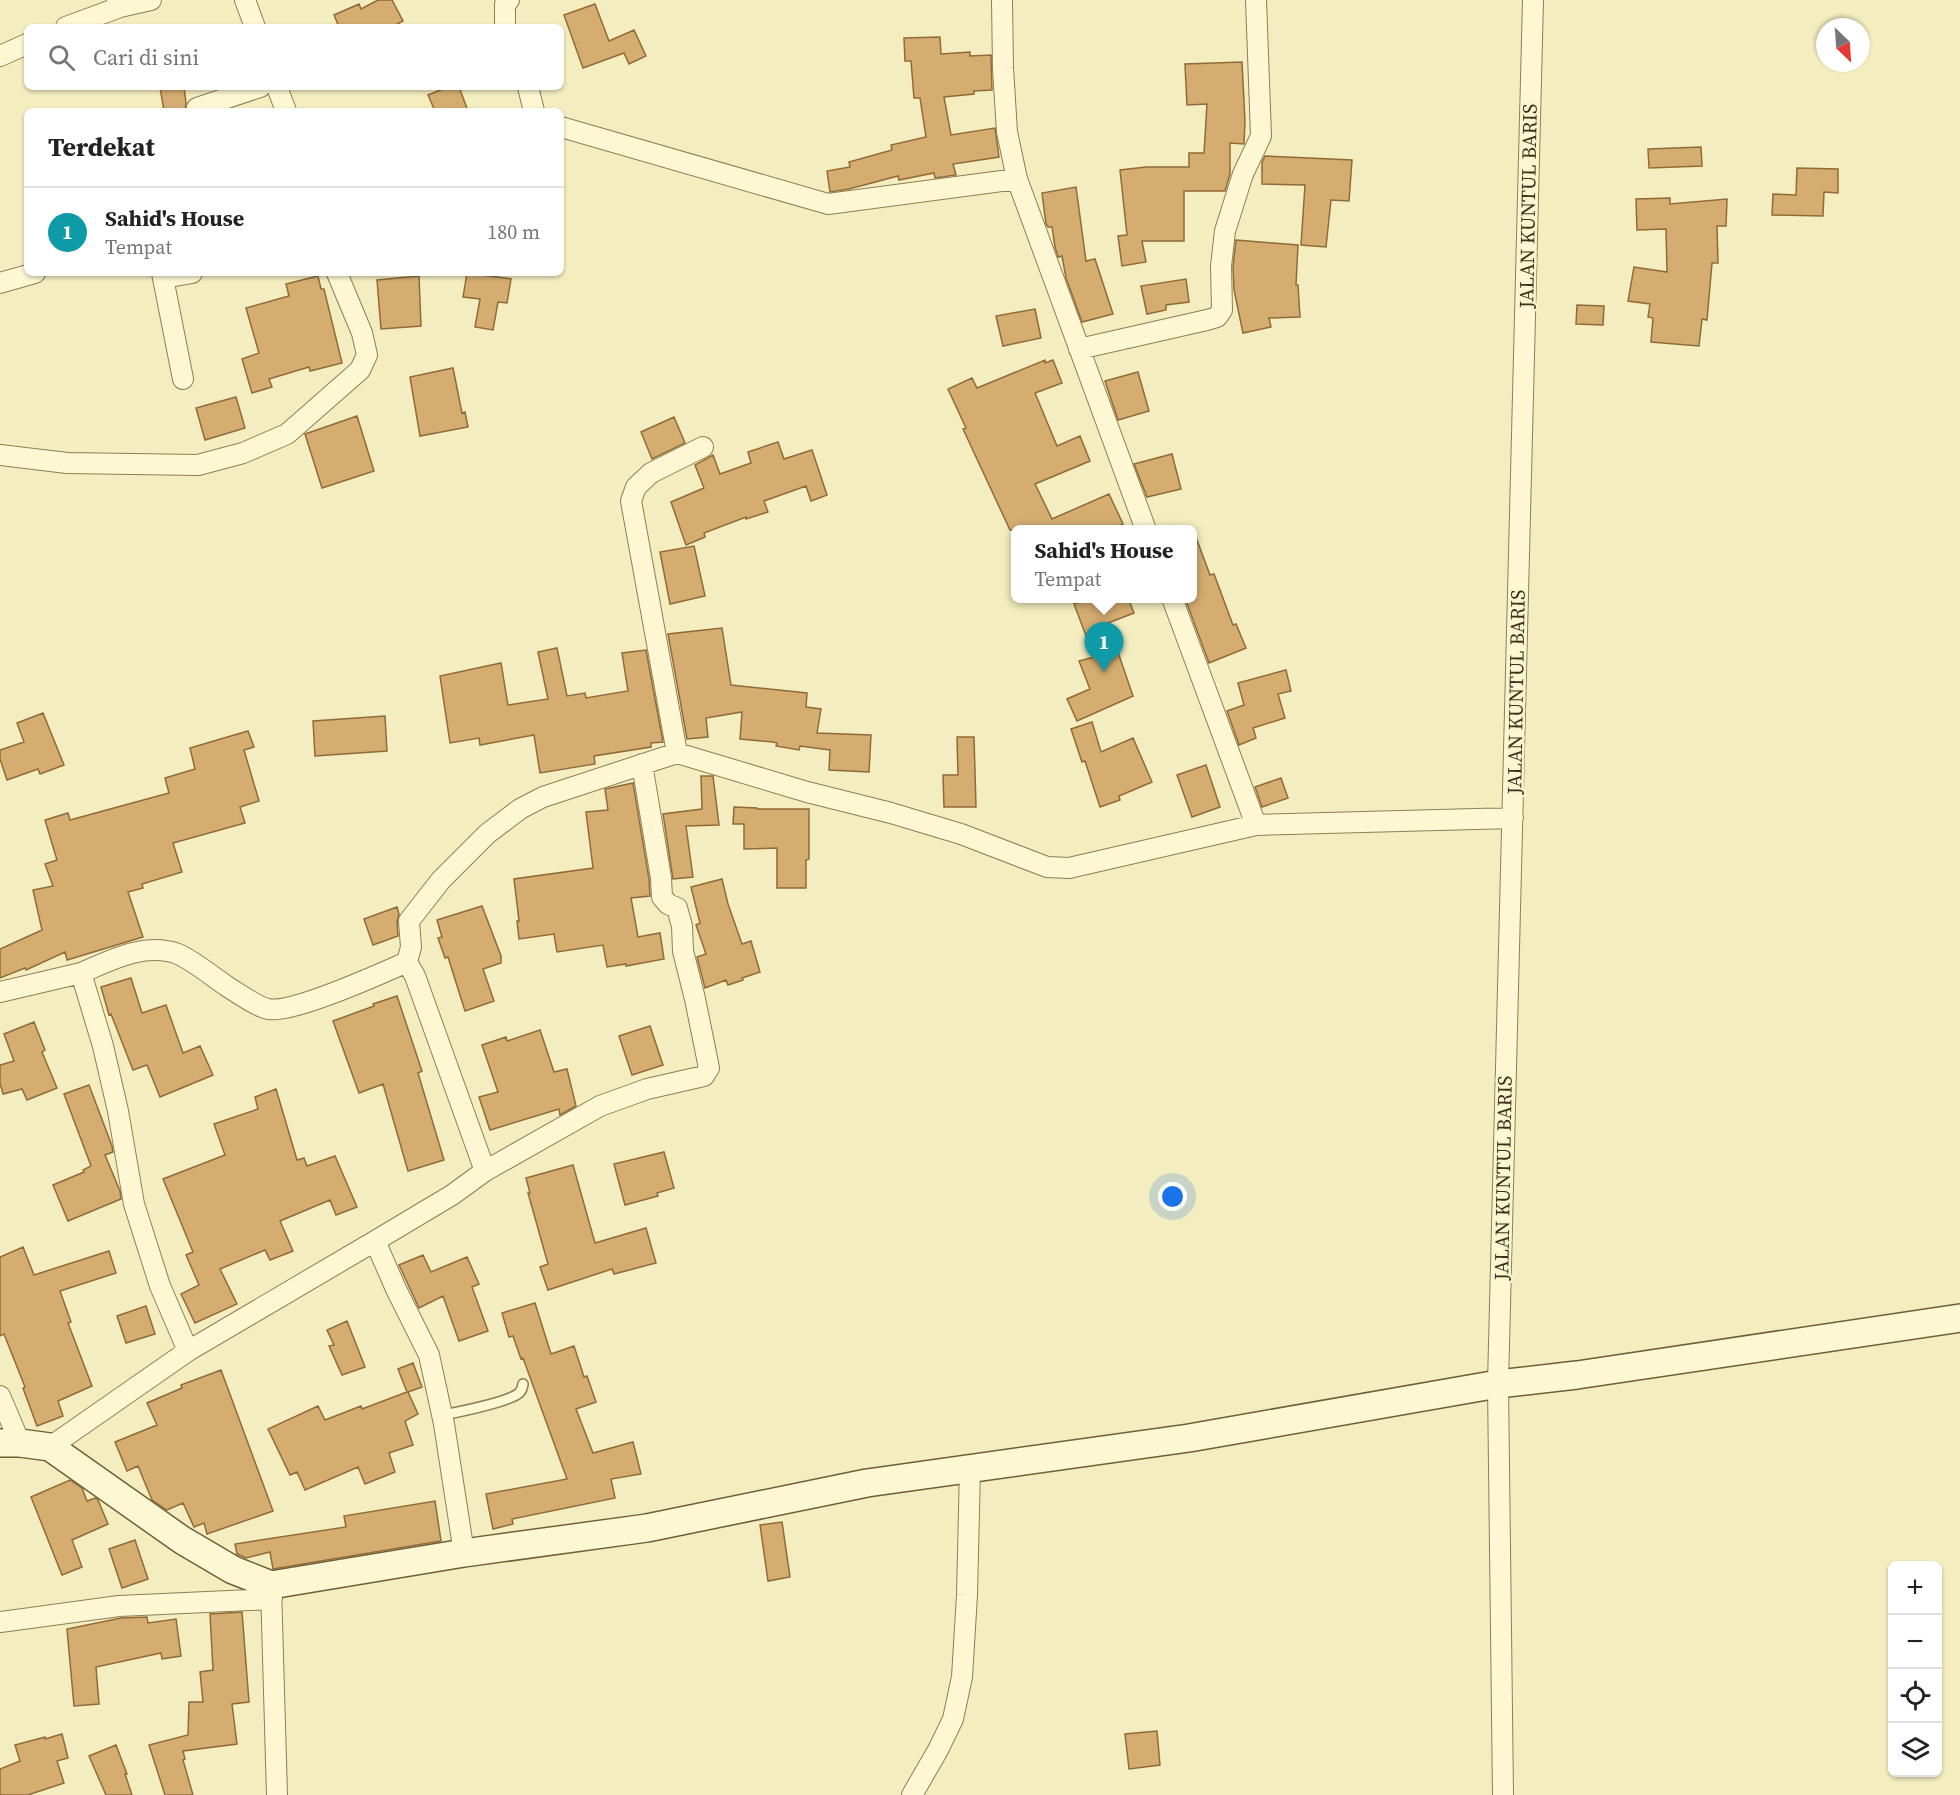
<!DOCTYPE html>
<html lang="id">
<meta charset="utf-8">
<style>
body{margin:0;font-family:"Source Serif 4",serif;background:#f6f6f6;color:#222}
.controls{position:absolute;right:18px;bottom:18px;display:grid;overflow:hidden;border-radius:9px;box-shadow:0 2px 4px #0004}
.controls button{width:54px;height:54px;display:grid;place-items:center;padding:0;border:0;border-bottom:2px solid #e0e0e0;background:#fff;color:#222;font:30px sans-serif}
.compass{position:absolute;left:1816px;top:18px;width:54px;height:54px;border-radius:50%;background:#fff;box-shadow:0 2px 4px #0004;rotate:155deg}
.you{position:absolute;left:1173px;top:1197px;width:21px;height:21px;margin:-15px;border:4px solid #fff;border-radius:50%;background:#1a73e8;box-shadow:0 0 0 9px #1a73e833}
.badge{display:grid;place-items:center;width:39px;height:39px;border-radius:50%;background:#0b8043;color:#fff;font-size:20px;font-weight:700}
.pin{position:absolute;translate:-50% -50px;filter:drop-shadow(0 2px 3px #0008)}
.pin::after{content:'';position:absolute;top:32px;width:21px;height:18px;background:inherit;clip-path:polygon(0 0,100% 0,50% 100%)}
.popup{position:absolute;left:1011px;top:525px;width:186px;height:78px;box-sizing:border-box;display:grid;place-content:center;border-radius:9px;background:#fff;filter:drop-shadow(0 2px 4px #0005);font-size:20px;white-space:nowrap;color:#767676}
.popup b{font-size:22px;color:#222}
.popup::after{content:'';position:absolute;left:50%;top:100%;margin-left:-12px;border:12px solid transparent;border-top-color:#fff}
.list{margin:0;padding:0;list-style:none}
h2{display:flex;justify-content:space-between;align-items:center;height:78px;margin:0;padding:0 24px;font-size:26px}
h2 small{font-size:20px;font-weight:400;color:#767676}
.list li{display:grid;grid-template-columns:39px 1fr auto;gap:18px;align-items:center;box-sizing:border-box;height:90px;padding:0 24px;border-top:2px solid #e0e0e0}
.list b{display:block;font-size:22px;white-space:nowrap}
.list p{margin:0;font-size:20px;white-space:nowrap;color:#767676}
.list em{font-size:20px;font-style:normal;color:#767676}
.icon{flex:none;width:33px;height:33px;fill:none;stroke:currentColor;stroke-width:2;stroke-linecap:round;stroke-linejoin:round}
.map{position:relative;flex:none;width:1960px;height:1795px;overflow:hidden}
.search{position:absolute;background:#fff;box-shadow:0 2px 4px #0004;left:24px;top:24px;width:540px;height:66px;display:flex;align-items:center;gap:15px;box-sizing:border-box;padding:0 21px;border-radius:9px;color:#767676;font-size:22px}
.panel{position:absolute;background:#fff;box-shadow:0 2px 4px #0004;left:24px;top:108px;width:540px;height:168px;border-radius:9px}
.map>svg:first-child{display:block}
</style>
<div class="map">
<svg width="1960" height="1795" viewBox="0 0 1960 1795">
<rect width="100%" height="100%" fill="#f3edbf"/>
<path fill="#d5ad70" stroke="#906b38" stroke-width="1.5" d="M 378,0 L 392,0 L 403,21 L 392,27 L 339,27 L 334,15 L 359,4 L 361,9 Z
M 595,4 L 609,41 L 634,30 L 646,56 L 629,64 L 624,53 L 583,68 L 564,15 Z
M 940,37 L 941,54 L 970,52 L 970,56 L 991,55 L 992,90 L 974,91 L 974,94 L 944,97 L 951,135 L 995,128 L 999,157 L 953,164 L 956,175 L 935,178 L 934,173 L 899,180 L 898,176 L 849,189 L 830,192 L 827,171 L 850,167 L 849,162 L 892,150 L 891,145 L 926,137 L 920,98 L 914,98 L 911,61 L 905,61 L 904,38 Z
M 1242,62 L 1245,121 L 1244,144 L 1230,143 L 1230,174 L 1225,191 L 1184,191 L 1184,241 L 1142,241 L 1146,262 L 1122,266 L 1118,236 L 1127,235 L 1120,170 L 1146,167 L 1189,167 L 1189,153 L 1204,153 L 1207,104 L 1187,105 L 1185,64 Z
M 160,87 L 184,87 L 186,103 L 185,111 L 164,111 Z
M 448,87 L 459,87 L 468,111 L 435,111 L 428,95 Z
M 1701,147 L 1702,166 L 1649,168 L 1648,149 Z
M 1265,156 L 1352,160 L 1349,201 L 1331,200 L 1326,247 L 1301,245 L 1305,185 L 1262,184 L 1262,162 Z
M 1797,168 L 1838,169 L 1838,193 L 1824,192 L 1823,216 L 1772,215 L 1773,194 L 1796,195 Z
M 1076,187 L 1086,261 L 1095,259 L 1113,314 L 1082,322 L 1066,278 L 1062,256 L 1058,257 L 1055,247 L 1052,227 L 1048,227 L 1046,224 L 1042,193 Z
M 1670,198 L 1670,204 L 1727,199 L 1726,226 L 1717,226 L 1718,263 L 1712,263 L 1707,320 L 1702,319 L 1699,346 L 1651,342 L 1653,318 L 1648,317 L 1650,304 L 1628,301 L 1634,267 L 1667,272 L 1666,229 L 1637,230 L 1636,199 Z
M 1236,240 L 1298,245 L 1296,285 L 1298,285 L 1300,317 L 1269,318 L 1271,327 L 1243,333 L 1234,290 L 1233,267 Z
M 467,273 L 511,279 L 507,303 L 498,302 L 493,330 L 475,327 L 480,299 L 463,297 Z
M 318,276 L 321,289 L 324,289 L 342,363 L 310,371 L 309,367 L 269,379 L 272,387 L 252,393 L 242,359 L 259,353 L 246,308 L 289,296 L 286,284 Z
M 419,276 L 421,326 L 381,329 L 377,280 Z
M 1186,279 L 1189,302 L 1166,305 L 1166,310 L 1147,314 L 1141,286 Z
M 1577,305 L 1604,306 L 1603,325 L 1576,324 Z
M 1035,309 L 1041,338 L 1003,346 L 996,316 Z
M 1045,360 L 1045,363 L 1053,360 L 1062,383 L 1035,393 L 1057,446 L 1080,436 L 1090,461 L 1035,484 L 1052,519 L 1109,494 L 1123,524 L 1110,530 L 1010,530 L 963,429 L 966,428 L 948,389 L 972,378 L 977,388 Z
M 453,368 L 462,413 L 465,412 L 468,427 L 420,436 L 410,377 Z
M 1138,372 L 1149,411 L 1118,420 L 1105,381 Z
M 236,397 L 245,428 L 205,440 L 196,408 Z
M 357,416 L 374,471 L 322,488 L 305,434 Z
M 674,417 L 685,443 L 652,459 L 641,432 Z
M 778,442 L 784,459 L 812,450 L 827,495 L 811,501 L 806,486 L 764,501 L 768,512 L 746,519 L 746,517 L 704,533 L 705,537 L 686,545 L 671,502 L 704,488 L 695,465 L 713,455 L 720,474 L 751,463 L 748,452 Z
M 1172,454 L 1181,489 L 1147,497 L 1134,464 Z
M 1192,532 L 1194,532 L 1210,575 L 1214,574 L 1233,625 L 1236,624 L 1246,648 L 1209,663 L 1185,598 L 1192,598 Z
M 694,546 L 705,596 L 670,604 L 660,552 Z
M 1088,598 L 1128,598 L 1134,613 L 1108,623 L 1133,696 L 1077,721 L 1067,699 L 1090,689 L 1079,661 L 1094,657 L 1074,604 Z
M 722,628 L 731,685 L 807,693 L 806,707 L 821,709 L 817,733 L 871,735 L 869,772 L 829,770 L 830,750 L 800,746 L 799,750 L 776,746 L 777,743 L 773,742 L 740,739 L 742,712 L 706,718 L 708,737 L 687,739 L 668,634 Z
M 557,648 L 567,696 L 585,693 L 586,698 L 628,691 L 622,653 L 646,650 L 663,742 L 651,743 L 651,747 L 594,756 L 595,764 L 540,773 L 534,735 L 480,745 L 479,738 L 450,743 L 440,676 L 501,663 L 508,705 L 548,699 L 538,652 Z
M 1286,670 L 1291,691 L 1278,694 L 1285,718 L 1253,728 L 1256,738 L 1239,745 L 1227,711 L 1244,705 L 1238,683 Z
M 43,713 L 64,765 L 40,774 L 38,769 L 7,780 L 0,759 L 0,750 L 24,742 L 17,723 Z
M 385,716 L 387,751 L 315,756 L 313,721 Z
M 1092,722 L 1101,752 L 1133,738 L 1152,782 L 1119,796 L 1120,800 L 1100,807 L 1085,761 L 1082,762 L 1071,729 Z
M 248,731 L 254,747 L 244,750 L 259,801 L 240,807 L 245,823 L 173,843 L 182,872 L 142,884 L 143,888 L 128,892 L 143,937 L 67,960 L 65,952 L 26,970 L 25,968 L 0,978 L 0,949 L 42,930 L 33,890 L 53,886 L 45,864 L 57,860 L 45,820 L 68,813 L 70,820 L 169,793 L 165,778 L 195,769 L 190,748 Z
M 957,737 L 974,737 L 976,807 L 944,807 L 943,775 L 958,775 Z
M 1206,765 L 1220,807 L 1192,817 L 1177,775 Z
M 701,776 L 713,776 L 719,825 L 686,826 L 693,877 L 673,879 L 663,814 L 702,809 Z
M 1281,778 L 1288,798 L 1262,807 L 1255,787 Z
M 633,783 L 649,879 L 650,896 L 631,898 L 638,937 L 660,933 L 664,959 L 626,966 L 626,964 L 607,967 L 603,945 L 557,952 L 554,934 L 519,939 L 517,921 L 519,921 L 514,879 L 593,868 L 586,812 L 608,810 L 605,789 Z
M 734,807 L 757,808 L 757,809 L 809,809 L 809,859 L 806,860 L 806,888 L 777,888 L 777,848 L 744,849 L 744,824 L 733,824 Z
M 722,879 L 728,904 L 742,944 L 751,941 L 760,972 L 742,978 L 743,980 L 728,985 L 726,980 L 705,988 L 697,957 L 706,954 L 696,925 L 700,923 L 691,887 Z
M 482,906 L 501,956 L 501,963 L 483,969 L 494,1001 L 465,1011 L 448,957 L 445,958 L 438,938 L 442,937 L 437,920 Z
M 397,907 L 399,914 L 397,922 L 398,936 L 373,945 L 364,919 Z
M 131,978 L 142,1013 L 166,1005 L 183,1053 L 200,1046 L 213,1075 L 160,1097 L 147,1065 L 133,1070 L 111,1014 L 109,1015 L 101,987 Z
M 397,996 L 422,1071 L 418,1073 L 444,1160 L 408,1171 L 383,1084 L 359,1093 L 333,1021 L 374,1006 L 373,1004 Z
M 34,1022 L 45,1050 L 42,1052 L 57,1088 L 27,1100 L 22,1089 L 3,1094 L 0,1083 L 0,1065 L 14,1061 L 4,1034 Z
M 650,1026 L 663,1065 L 632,1075 L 619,1036 Z
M 540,1030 L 554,1072 L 567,1069 L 576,1106 L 560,1115 L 559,1109 L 490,1130 L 479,1097 L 498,1092 L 482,1045 L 506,1037 L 507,1041 Z
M 89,1085 L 112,1146 L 113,1152 L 105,1155 L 120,1191 L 121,1199 L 68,1221 L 53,1185 L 84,1172 L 83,1170 L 91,1166 L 64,1094 Z
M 276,1089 L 297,1160 L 304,1158 L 307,1166 L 335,1156 L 357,1207 L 336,1215 L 330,1200 L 280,1221 L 293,1251 L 270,1260 L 265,1250 L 220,1269 L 237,1304 L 195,1323 L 181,1294 L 199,1285 L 186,1255 L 193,1252 L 163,1179 L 225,1155 L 214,1124 L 258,1109 L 255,1097 Z
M 664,1152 L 674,1188 L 657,1193 L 658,1196 L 625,1205 L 614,1164 Z
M 573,1165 L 595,1243 L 646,1228 L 656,1263 L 614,1274 L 612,1269 L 548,1290 L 540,1267 L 548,1264 L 528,1193 L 530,1193 L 526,1178 Z
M 23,1247 L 34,1275 L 109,1251 L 116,1273 L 60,1291 L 71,1322 L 68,1323 L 92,1386 L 58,1401 L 63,1416 L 37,1426 L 23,1388 L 25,1387 L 4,1334 L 0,1336 L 0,1257 Z
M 423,1255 L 431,1272 L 467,1257 L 479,1284 L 472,1287 L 488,1331 L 459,1341 L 443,1296 L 419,1308 L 399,1265 Z
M 535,1303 L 551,1354 L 574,1346 L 584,1377 L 587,1376 L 596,1402 L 576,1409 L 593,1453 L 633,1442 L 641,1474 L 611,1479 L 615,1498 L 512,1519 L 513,1524 L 493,1529 L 486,1494 L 567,1479 L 523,1358 L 521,1359 L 513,1336 L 509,1337 L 502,1313 Z
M 146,1306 L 155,1334 L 126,1343 L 117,1316 Z
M 347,1321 L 365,1367 L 342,1375 L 329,1346 L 334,1345 L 327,1330 Z
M 413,1363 L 422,1387 L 408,1392 L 418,1414 L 405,1421 L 413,1445 L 389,1453 L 395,1472 L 365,1484 L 358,1467 L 305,1490 L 297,1472 L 290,1475 L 268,1429 L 318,1406 L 325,1420 L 361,1406 L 362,1409 L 407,1392 L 398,1369 Z
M 221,1370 L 273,1511 L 207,1534 L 204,1523 L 194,1527 L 183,1503 L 167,1510 L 152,1500 L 138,1466 L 127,1471 L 115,1442 L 157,1425 L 147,1403 L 182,1388 L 181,1385 Z
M 70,1480 L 82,1488 L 87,1501 L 95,1498 L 98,1500 L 108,1524 L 72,1540 L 82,1567 L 62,1575 L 31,1497 Z
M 435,1501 L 441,1541 L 273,1569 L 270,1552 L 246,1558 L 237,1554 L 235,1544 L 346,1527 L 344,1516 Z
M 782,1522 L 790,1577 L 768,1581 L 760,1525 Z
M 135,1540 L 148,1579 L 122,1588 L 109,1549 Z
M 242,1612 L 249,1702 L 232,1704 L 237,1744 L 183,1751 L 185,1759 L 183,1760 L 193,1795 L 165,1795 L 149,1745 L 188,1735 L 189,1702 L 203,1702 L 200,1672 L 213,1670 L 210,1614 Z
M 147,1617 L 148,1623 L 176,1619 L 181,1656 L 162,1659 L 161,1653 L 96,1667 L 99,1704 L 74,1706 L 67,1629 L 121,1618 Z
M 1157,1731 L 1160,1765 L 1129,1769 L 1125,1734 Z
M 62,1734 L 68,1758 L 57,1761 L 64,1783 L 28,1795 L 0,1795 L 0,1769 L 20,1761 L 15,1745 L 45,1737 L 45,1739 Z
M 116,1745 L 127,1774 L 125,1774 L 132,1795 L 106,1795 L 89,1756 Z"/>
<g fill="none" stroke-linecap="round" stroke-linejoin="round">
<g stroke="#8e7e55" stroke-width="12">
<path id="lane" d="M 443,1415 C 458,1412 509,1402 519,1393 C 522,1390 522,1389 523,1384"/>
</g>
<g stroke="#8e7e55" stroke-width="22">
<path id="street" d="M 245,0 L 255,27
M 1002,0 L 1003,68 L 1007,132 L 1017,179 L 1146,530
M 120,7 L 151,0
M 66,27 L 120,7 L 117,0
M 505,27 L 505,4 L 509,0
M 0,56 L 27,44
M 277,87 L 286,111
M 528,87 L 534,111
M 197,108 L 260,87
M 561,127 L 828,204 L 1017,179
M 162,273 L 183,379
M 164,273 L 175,276 L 192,273
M 0,283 L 35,273
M 1079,349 L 1207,320 L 1217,317 L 1222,310 L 1221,266 L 1225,231 L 1243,174 L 1261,136 L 1256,0
M 0,455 L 67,463 L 198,465 L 243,453 L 287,434 L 360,370 L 367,355 L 362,333 L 337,273
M 1172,598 L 1256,825
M 677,753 L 631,501 L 636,487 L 651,473 L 703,447
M 81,973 C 111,960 145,942 178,954 C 194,961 213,977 228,987 C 238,993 257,1007 268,1009 C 292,1014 382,973 407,962
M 0,992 L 81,973 L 103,1046 L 118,1111 L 134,1204 L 160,1286 L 188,1351 L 375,1241 L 452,1195 L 485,1171 L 415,976 L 407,962 L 411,947 L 409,921 L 441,880 L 487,834 L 520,809 L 543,797 L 677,753 L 807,792 L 891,813 L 961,834 L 1047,867 L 1069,868 L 1256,825 L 1513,818
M 485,1171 L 600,1106 L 647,1089 L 704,1076 L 709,1068 L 695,999 L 683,951 L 682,926 L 677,908 L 668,904 L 662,897 L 661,878 L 642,764
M 375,1241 L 396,1289 L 429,1355 L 444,1424 L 464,1553
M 0,1396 L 20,1443
M 50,1447 L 188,1351
M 271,1587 L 277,1795
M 0,1622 L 119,1606 L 272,1599
M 912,1795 L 938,1750 L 953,1719 L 962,1677 L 967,1595 L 970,1469
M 1503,1795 L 1498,1384 L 1533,0"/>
</g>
<g stroke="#6f5e38" stroke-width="30">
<path id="secondary" d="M 0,1443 L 20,1443 L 50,1447 L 182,1540 L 233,1570 L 271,1585 L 464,1553 L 647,1528 L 867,1483 L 1189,1438 L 1498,1384 L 1577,1375 L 1960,1318"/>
</g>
<use href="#lane" stroke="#fdf8d3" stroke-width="9"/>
<use href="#street" stroke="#fdf8d3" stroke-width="20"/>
<use href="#secondary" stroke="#fdf8d3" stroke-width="27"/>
</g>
<g text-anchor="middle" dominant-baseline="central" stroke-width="5" stroke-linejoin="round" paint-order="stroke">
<g font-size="20" fill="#3b311b" stroke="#f9f5cf">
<text transform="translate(1528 206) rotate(-89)">JALAN KUNTUL BARIS</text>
<text transform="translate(1516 692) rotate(-89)">JALAN KUNTUL BARIS</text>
<text transform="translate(1503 1178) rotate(-89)">JALAN KUNTUL BARIS</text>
</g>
</g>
</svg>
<div class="controls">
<button>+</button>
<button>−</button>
<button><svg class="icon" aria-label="locate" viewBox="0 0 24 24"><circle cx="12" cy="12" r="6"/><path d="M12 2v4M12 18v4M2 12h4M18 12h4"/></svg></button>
<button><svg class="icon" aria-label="layers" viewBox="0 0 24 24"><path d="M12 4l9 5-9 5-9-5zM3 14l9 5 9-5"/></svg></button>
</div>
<svg class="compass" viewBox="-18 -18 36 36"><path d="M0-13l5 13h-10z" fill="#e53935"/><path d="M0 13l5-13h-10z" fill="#767676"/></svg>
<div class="you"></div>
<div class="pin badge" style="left:1104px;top:672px;background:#0f9aa8">1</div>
<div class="popup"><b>Sahid's House</b>Tempat</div>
<div class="search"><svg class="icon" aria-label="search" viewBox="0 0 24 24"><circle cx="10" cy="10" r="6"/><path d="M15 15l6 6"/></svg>Cari di sini</div>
<section class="panel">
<h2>Terdekat<small></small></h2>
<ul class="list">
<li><span class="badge" style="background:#0f9aa8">1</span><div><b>Sahid's House</b><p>Tempat</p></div><em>180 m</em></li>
</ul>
</section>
</div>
